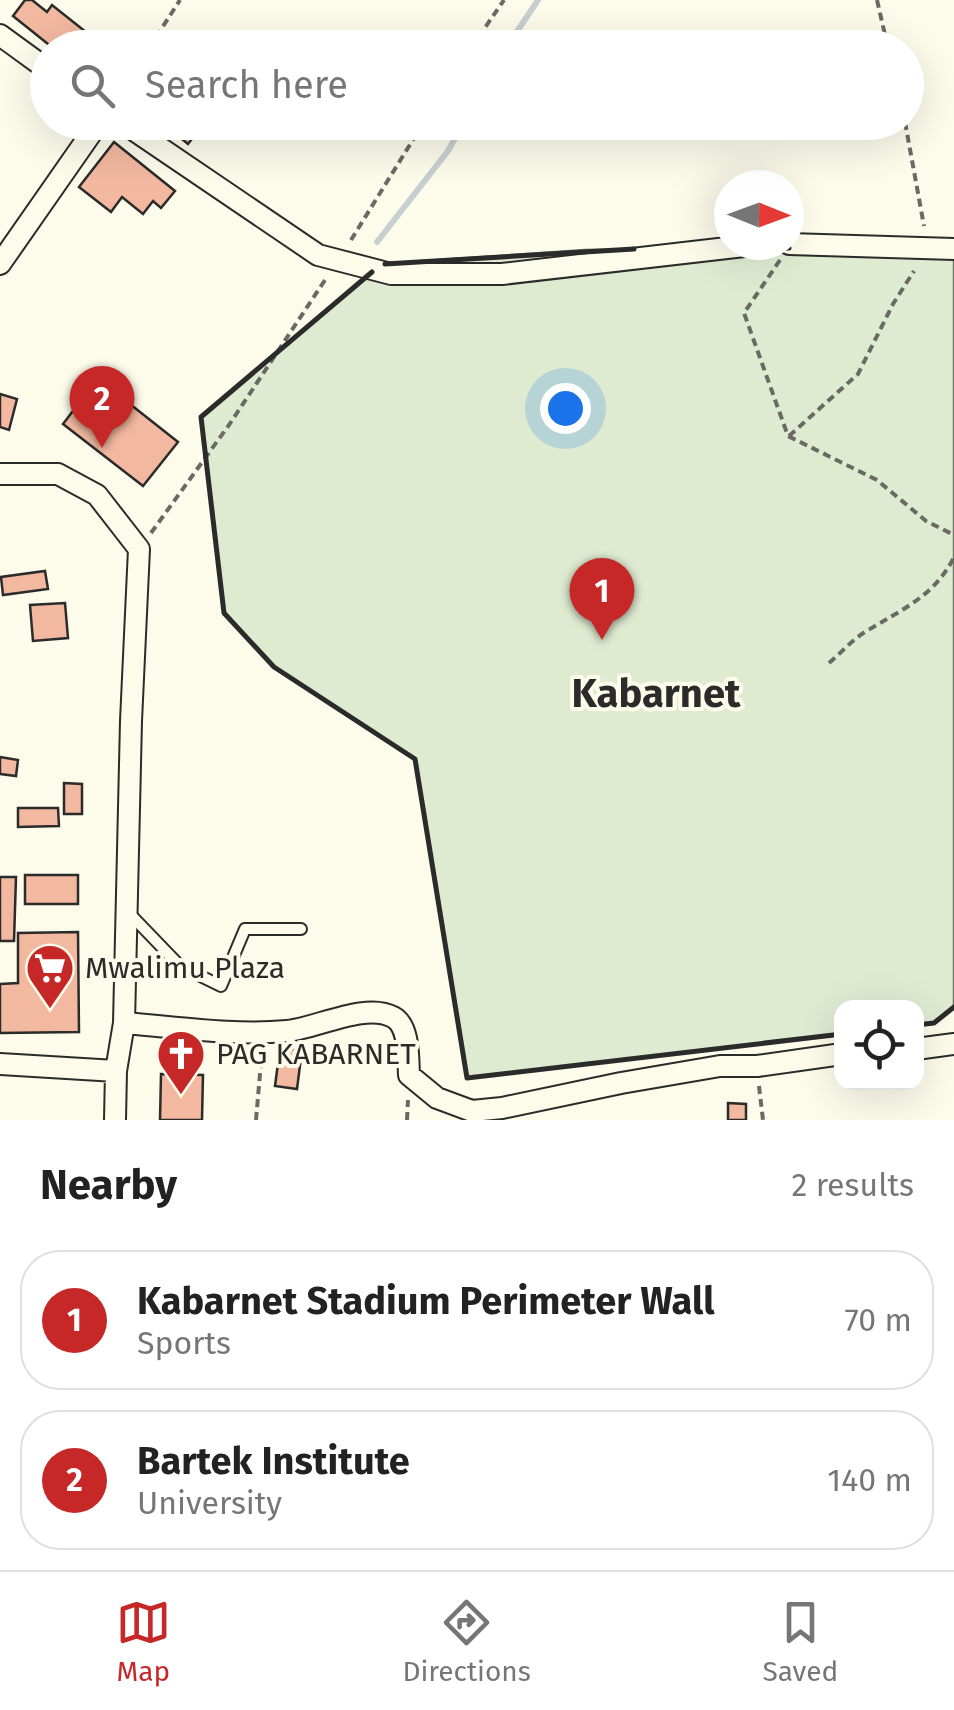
<!DOCTYPE html>
<style>
body{margin:0;font-family:"Fira Sans",sans-serif;background:#f2f2f2;color:#222}
.controls{position:absolute;right:30px;bottom:30px;display:grid;overflow:hidden;border-radius:20px;box-shadow:0 10px 40px #0002}
.controls button{width:90px;height:90px;display:grid;place-items:center;padding:0;border:0;border-bottom:2px solid #e0e0e0;background:#fff;color:#222;font:50px sans-serif}
.compass{position:absolute;left:714px;top:170px;width:90px;height:90px;border-radius:50%;background:#fff;box-shadow:0 10px 40px #0002;rotate:91deg}
.you{position:absolute;left:565px;top:408px;width:35px;height:35px;margin:-25px;border:8px solid #fff;border-radius:50%;background:#1a73e8;box-shadow:0 0 0 15px #1a73e833}
.badge{display:grid;place-items:center;width:65px;height:65px;border-radius:50%;background:#c62828;color:#fff;font-size:32px;font-weight:700}
.pin{position:absolute;translate:-50% -82px;filter:drop-shadow(0 2px 5px #0008)}
.pin::after{content:'';position:absolute;top:52px;width:35px;height:30px;background:inherit;clip-path:polygon(0 0,100% 0,50% 100%)}
.list{margin:0;padding:0;list-style:none}
h2{display:flex;justify-content:space-between;align-items:center;height:130px;margin:0;padding:0 40px;font-size:42px}
h2 small{font-size:32px;font-weight:400;color:#767676}
.list li{display:grid;grid-template-columns:65px 1fr auto;gap:30px;align-items:center;box-sizing:border-box;height:140px;margin:0 20px 20px;padding:0 20px;border:2px solid #e0e0e0;border-radius:40px}
.list b{display:block;font-size:38px;white-space:nowrap}
.list p{margin:0;font-size:32px;white-space:nowrap;color:#767676}
.list em{font-size:32px;font-style:normal;color:#767676}
.icon{flex:none;width:55px;height:55px;fill:none;stroke:currentColor;stroke-width:2;stroke-linecap:round;stroke-linejoin:round}
.map{position:relative;flex:none;width:954px;height:1120px;overflow:hidden}
.search{position:absolute;background:#fff;box-shadow:0 10px 40px #0002;left:30px;right:30px;top:30px;height:110px;display:flex;align-items:center;gap:25px;box-sizing:border-box;padding:0 35px;border-radius:55px;color:#767676;font-size:38px}
.sheet{height:450px;background:#fff}
nav{display:flex;justify-content:space-around;align-items:center;box-sizing:border-box;height:140px;border-top:2px solid #e0e0e0;background:#fff;font-size:28px;color:#767676}
nav a{display:grid;justify-items:center;gap:5px}
nav .on{color:#c62828}
.map>svg:first-child{display:block}
</style>
<div class="map">
<svg width="954" height="1120" viewBox="0 0 954 1120">
<rect width="100%" height="100%" fill="#fdfbea"/>
<path fill="#deebd1" stroke="#74746e" stroke-width="2.5" d="M 954,246 L 954,1007 L 934,1023 L 917,1025 L 916,1008 L 842,1008 L 841,1034 L 467,1078 L 415,760 L 274,667 L 224,613 L 201,417 L 381,264 L 585,250 Z"/>
<g fill="none" stroke-linecap="round" stroke-linejoin="round">
<path stroke="#c7d0d0" stroke-width="6" d="M 506,48 L 538,0
M 377,242 L 448,151 L 464,122"/>
</g>
<path fill="#f2b8a0" stroke="#2b2b2b" stroke-width="2.5" d="M 25,0 L 32,0 L 47,12 L 52,5 L 106,48 L 53,48 L 13,16 Z
M 161,122 L 198,122 L 202,126 L 188,144 Z
M 114,142 L 175,191 L 161,208 L 153,201 L 143,214 L 122,197 L 111,212 L 79,187 Z
M 89,390 L 107,404 L 116,393 L 178,442 L 143,486 L 63,424 Z
M 0,394 L 17,399 L 9,430 L 0,427 Z
M 45,571 L 48,589 L 3,595 L 1,577 Z
M 65,603 L 68,638 L 33,641 L 30,605 Z
M 0,757 L 18,760 L 16,776 L 0,774 Z
M 64,783 L 82,784 L 82,814 L 64,814 Z
M 18,808 L 58,808 L 59,826 L 18,827 Z
M 25,875 L 78,875 L 78,904 L 25,904 Z
M 0,877 L 16,877 L 14,941 L 0,941 Z
M 78,932 L 79,1032 L 0,1033 L 0,984 L 18,983 L 18,933 Z
M 280,1048 L 302,1050 L 297,1089 L 275,1086 Z
M 161,1074 L 203,1075 L 202,1120 L 160,1120 Z
M 728,1103 L 746,1104 L 746,1120 L 728,1120 Z"/>
<g fill="none" stroke-linecap="round" stroke-linejoin="round">
<g stroke="#2b2b2b" stroke-width="14">
<path id="lane" d="M 128,912 L 180,966 L 221,986 L 245,929 L 301,929"/>
</g>
<g stroke="#2b2b2b" stroke-width="24">
<path id="street" d="M 0,35 L 48,70
M 122,122 L 318,255 L 391,274 L 502,274 L 753,245
M 789,244 L 954,249
M 0,264 L 99,122
M 0,474 L 58,474 L 97,495 L 139,549 L 131,721 L 124,1023 L 116,1071 L 115,1120
M 124,1023 C 177,1027 234,1036 287,1031 C 317,1028 366,1002 393,1017 C 410,1026 408,1059 409,1075 L 437,1098 L 472,1111 L 502,1108 L 621,1083 L 720,1066 L 757,1066 L 842,1054
M 916,1049 L 954,1044
M 0,1064 L 116,1071"/>
</g>
<path stroke="#6a6964" stroke-width="4" stroke-dasharray="8 5" stroke-linecap="butt" d="M 877,0 L 888,48
M 149,48 L 180,0
M 471,48 L 504,0
M 905,122 L 924,226
M 351,240 L 424,122
M 780,260 L 744,313 L 788,436 L 877,480 L 926,521 L 954,535
M 789,436 L 858,374 L 893,304 L 914,271
M 151,533 L 229,425 L 327,277
M 829,663 C 841,653 852,640 865,632 C 901,610 935,596 954,557
M 759,1086 L 763,1120
M 256,1120 L 262,1051
M 407,1120 L 408,1100"/>
<use href="#lane" stroke="#fdfbea" stroke-width="10"/>
<use href="#street" stroke="#fdfbea" stroke-width="20"/>
<path stroke="#2b2b2b" stroke-width="5" d="M 754,248 L 789,248
M 385,264 L 634,249
M 372,272 L 201,417 L 224,613 L 274,667 L 415,759 L 467,1078 L 842,1034
M 916,1025 L 934,1023 L 954,1007"/>
</g>
<defs>
<g id="supermarket-pin" transform="scale(2.5)"><path d="M0 17L-7.5 6A9.5 9.5 0 1 1 7.5 6Z" fill="#c62828" stroke="#fdfbea"/><path d="M-6-5.5h2.5l.6 2H6L4.5 2H-2.5L-4.4-4H-6ZM-1.5 3.2a1.3 1.3 0 1 0 .1 0ZM3 3.2a1.3 1.3 0 1 0 .1 0Z" fill="#fff"/></g>
<g id="church-pin" transform="scale(2.5)"><path d="M0 17L-7.5 6A9.5 9.5 0 1 1 7.5 6Z" fill="#c62828" stroke="#fdfbea"/><path d="M-1.2-6h2.4v3.5h3.3v2.4h-3.3V6h-2.4V-.1h-3.3v-2.4h3.3Z" fill="#fff"/></g>
</defs>
<g fill-rule="evenodd">
<use href="#supermarket-pin" x="50" y="968"/>
<use href="#church-pin" x="181" y="1054"/>
</g>
<g text-anchor="middle" dominant-baseline="central" stroke-width="8" stroke-linejoin="round" paint-order="stroke">
<g font-size="30" fill="#2b2b2b" stroke="#fdfbea" text-anchor="start">
<text x="85" y="968">Mwalimu Plaza</text>
<text x="216" y="1054">PAG KABARNET</text>
</g>
<g font-size="40" font-weight="bold" fill="#2b2b2b" stroke="#fdfbea">
<text x="656" y="694">Kabarnet</text>
</g>
</g>
</svg>
<div class="controls">
<button><svg class="icon" aria-label="locate" viewBox="0 0 24 24"><circle cx="12" cy="12" r="6"/><path d="M12 2v4M12 18v4M2 12h4M18 12h4"/></svg></button>
</div>
<svg class="compass" viewBox="-18 -18 36 36"><path d="M0-13l5 13h-10z" fill="#e53935"/><path d="M0 13l5-13h-10z" fill="#767676"/></svg>
<div class="you"></div>
<div class="pin badge" style="left:602px;top:640px">1</div>
<div class="pin badge" style="left:102px;top:448px">2</div>
<div class="search"><svg class="icon" aria-label="search" viewBox="0 0 24 24"><circle cx="10" cy="10" r="6"/><path d="M15 15l6 6"/></svg>Search here</div>
</div>
<section class="sheet">
<h2>Nearby<small>2 results</small></h2>
<ul class="list">
<li><span class="badge">1</span><div><b>Kabarnet Stadium Perimeter Wall</b><p>Sports</p></div><em>70 m</em></li>
<li><span class="badge">2</span><div><b>Bartek Institute</b><p>University</p></div><em>140 m</em></li>
</ul>
</section>
<nav>
<a class="on"><svg class="icon" aria-label="map" viewBox="0 0 24 24"><path d="M3 6l6-2 6 2 6-2v14l-6 2-6-2-6 2zM9 4v14M15 6v14"/></svg>Map</a>
<a><svg class="icon" aria-label="directions" viewBox="0 0 24 24"><path d="M12 3l9 9-9 9-9-9zM9 14v-3h6M13 9l2 2-2 2"/></svg>Directions</a>
<a><svg class="icon" aria-label="saved" viewBox="0 0 24 24"><path d="M7 4h10v16l-5-4-5 4z"/></svg>Saved</a>
</nav>
